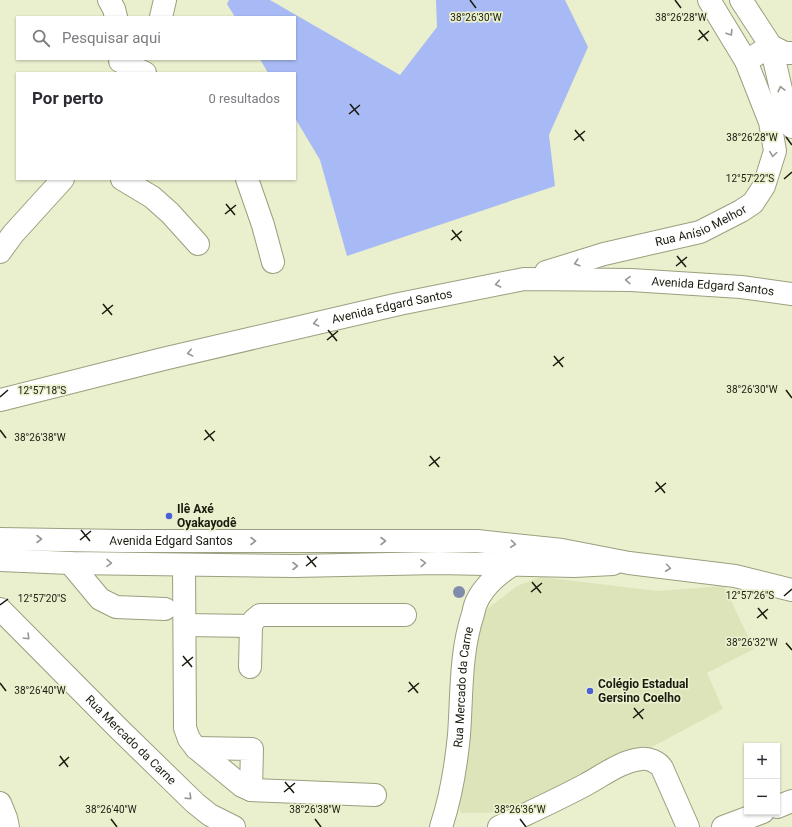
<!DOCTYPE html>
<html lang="pt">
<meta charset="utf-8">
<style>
body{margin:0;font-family:Roboto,sans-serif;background:#f7f7f7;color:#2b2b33}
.controls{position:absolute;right:12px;bottom:12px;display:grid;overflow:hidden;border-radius:0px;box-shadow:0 1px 3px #0004}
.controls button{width:36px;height:36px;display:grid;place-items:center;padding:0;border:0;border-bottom:1px solid #e1e1e2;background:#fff;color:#2b2b33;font:20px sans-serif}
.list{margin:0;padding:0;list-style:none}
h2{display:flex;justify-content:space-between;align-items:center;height:52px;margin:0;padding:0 16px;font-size:17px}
h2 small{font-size:13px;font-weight:400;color:#7c7c81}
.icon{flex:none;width:22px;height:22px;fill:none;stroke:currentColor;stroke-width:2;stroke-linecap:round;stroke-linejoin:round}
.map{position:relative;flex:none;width:792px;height:827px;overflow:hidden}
.search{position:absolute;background:#fff;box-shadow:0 1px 3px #0004;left:16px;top:16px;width:280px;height:44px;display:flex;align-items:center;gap:10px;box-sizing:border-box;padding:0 14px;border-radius:0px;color:#7c7c81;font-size:15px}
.panel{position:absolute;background:#fff;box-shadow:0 1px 3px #0004;left:16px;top:72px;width:280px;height:108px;border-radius:0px}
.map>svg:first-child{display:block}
</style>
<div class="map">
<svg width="792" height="827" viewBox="0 0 792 827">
<rect width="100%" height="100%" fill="#eaefcd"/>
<path fill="#dee4ba" d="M 541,577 L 658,591 L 724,586 L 754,649 L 707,673 L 723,709 L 530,812 L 461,813 L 458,800 L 466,658 L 482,613 L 517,586 Z"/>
<path fill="#a8baf5" d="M 229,0 L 270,0 L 400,75 L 437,27 L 436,0 L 565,0 L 588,47 L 549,135 L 555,186 L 347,256 L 320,160 L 295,118 L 295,73 L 268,73 L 260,59 L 295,59 L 295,17 L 235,17 L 227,4 Z"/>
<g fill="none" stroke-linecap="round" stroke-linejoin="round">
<g stroke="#9b9f7f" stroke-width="24">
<g id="minor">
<path d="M 109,0 L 114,9 L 116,17"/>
<path d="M 161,17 L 165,0"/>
<path d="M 120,61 L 145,73"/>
<path d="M 746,61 L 771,46 L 785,53 L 792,53"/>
<path d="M 122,179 L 152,197 L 170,213 L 198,244"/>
<path d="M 247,179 L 263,225 L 273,262"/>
<path d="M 0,252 L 13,234 L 63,179"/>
<path d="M 0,560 L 70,563 L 295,566 L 438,563 L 574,566 L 613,564"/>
<path d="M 70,563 L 100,599 L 116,607 L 165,609"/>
<path d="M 184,565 L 185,728 L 189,739 L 196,748 L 242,786 L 251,790 L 375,795"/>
<path id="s1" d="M 0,609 L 118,728 L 195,803 L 210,815 L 234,827"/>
<path d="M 185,625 L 251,626"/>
<path d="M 250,667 L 251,626 L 254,620 L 260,615 L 405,615"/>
<path d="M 196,748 L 252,749 L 251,790"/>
<path d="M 0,803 L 6,818 L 8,827"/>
<path d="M 777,807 L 792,801"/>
<path id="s2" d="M 441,827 C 451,797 456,766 459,735 C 462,694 460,653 473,614 C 474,608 476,602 479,597 C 488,582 499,573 514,564"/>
<path d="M 499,827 C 528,813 557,800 585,785 C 602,776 621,761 641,759 C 649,758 658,762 662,768 L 688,827"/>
<path d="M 723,827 L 763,812"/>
</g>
</g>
<g stroke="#9b9f7f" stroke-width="24">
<g id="major">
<path d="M 741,0 L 771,46 L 783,98 L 792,127"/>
<path id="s3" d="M 546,272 L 604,254 L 700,232 L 741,211 L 753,203 L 764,186 L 775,151 L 770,122 L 746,61 L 709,0"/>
<path id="s4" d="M 0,400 L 163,359 L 399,304 L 524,279 L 631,280 L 741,287 L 792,294"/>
<path id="s5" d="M 0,539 L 123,541 L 477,541 L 562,550 L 629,563 L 735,576 L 792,590"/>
</g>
</g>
<use href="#minor" stroke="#fff" stroke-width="22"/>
<use href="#major" stroke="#fff" stroke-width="22"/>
</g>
<circle fill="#828caa" cx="459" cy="592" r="6"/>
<defs><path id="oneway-chevron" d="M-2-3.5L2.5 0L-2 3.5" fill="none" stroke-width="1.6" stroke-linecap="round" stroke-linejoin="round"/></defs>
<g stroke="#989893">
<use href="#oneway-chevron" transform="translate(730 33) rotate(58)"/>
<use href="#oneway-chevron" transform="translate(781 89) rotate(-104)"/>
<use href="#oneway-chevron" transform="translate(773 154) rotate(98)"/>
<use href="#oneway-chevron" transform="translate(577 263) rotate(163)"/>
<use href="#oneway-chevron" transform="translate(628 280) rotate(-178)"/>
<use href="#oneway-chevron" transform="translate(498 284) rotate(169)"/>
<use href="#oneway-chevron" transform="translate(316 323) rotate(167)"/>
<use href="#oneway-chevron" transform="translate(190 353) rotate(167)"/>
<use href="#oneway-chevron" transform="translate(39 539)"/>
<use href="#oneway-chevron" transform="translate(253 541)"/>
<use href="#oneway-chevron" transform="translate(383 541)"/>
<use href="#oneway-chevron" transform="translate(513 544) rotate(6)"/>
<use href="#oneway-chevron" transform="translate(109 563) rotate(1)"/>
<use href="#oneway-chevron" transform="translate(423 563) rotate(-1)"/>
<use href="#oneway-chevron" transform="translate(295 566)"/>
<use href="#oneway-chevron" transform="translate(668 568) rotate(7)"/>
<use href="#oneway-chevron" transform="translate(27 637) rotate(45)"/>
<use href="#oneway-chevron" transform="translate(189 797) rotate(44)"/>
</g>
<path fill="none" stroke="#191b0e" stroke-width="1.5" d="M 470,0 L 476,8M 675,0 L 681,8M 699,30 L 708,41M 698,40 L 709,31M 350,104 L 359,115M 349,114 L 360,105M 575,130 L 584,141M 786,137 L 792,145M 574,140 L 585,131M 784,179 L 792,172M 226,204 L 235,215M 225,214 L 236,205M 452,230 L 461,241M 451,240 L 462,231M 677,256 L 686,267M 676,266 L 687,257M 103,304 L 112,315M 102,314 L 113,305M 328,330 L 337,341M 327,340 L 338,331M 554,356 L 563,367M 553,366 L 564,357M 786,390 L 792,398M 0,397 L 8,390M 0,430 L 6,438M 205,430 L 214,441M 204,440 L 215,431M 430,456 L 439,467M 429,466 L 440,457M 656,482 L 665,493M 655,492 L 666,483M 81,530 L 90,541M 80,540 L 91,531M 307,556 L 316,567M 306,566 L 317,557M 532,582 L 541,593M 531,592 L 542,583M 784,596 L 792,589M 0,605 L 8,599M 758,608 L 767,619M 757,618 L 768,609M 786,643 L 792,650M 183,656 L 192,667M 182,666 L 193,657M 409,682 L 418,693M 0,683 L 6,691M 408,692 L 419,683M 634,708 L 643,719M 633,718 L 644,709M 60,756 L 68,767M 59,766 L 69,757M 285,782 L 294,793M 284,792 L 295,783M 111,819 L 117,827M 315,819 L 321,827M 520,819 L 526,827"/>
<g fill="#4b60d5" stroke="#eaefcd" stroke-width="1.5">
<circle cx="169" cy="516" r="4"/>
<circle cx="590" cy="691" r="4"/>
</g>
<g text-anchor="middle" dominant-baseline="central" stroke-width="3.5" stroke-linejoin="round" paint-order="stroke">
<g font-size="12" fill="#191b0e" stroke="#eaefcd">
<text stroke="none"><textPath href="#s3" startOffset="162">Rua Anísio Melhor</textPath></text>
<text stroke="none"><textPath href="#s4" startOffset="727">Avenida Edgard Santos</textPath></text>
<text stroke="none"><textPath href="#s4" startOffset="403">Avenida Edgard Santos</textPath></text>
<text stroke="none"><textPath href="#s5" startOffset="171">Avenida Edgard Santos</textPath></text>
<text stroke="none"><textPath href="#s2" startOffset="142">Rua Mercado da Carne</textPath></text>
<text stroke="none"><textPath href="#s1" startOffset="185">Rua Mercado da Carne</textPath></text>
</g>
<g font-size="12" font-weight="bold" fill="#191b0e" stroke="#eaefcd" text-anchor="start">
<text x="177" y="509">Ilê Axé<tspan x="177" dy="14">Oyakayodê</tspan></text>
<text x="598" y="684">Colégio Estadual<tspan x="598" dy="14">Gersino Coelho</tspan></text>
</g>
</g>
<g font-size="10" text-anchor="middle" fill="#191b0e" stroke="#eaefcd" stroke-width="3.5" stroke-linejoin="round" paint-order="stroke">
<text x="681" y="21">38°26'28"W</text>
<text x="476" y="21">38°26'30"W</text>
<text x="752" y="141">38°26'28"W</text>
<text x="750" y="182">12°57'22"S</text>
<text x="752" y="393">38°26'30"W</text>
<text x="42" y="394">12°57'18"S</text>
<text x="40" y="441">38°26'38"W</text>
<text x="750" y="599">12°57'26"S</text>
<text x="42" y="602">12°57'20"S</text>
<text x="752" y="646">38°26'32"W</text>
<text x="40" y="694">38°26'40"W</text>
<text x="111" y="813">38°26'40"W</text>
<text x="315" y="813">38°26'38"W</text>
<text x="520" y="813">38°26'36"W</text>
</g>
</svg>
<div class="controls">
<button>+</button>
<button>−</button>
</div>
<div class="search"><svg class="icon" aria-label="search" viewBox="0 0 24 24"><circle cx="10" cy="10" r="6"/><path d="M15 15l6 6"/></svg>Pesquisar aqui</div>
<section class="panel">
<h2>Por perto<small>0 resultados</small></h2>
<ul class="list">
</ul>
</section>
</div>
